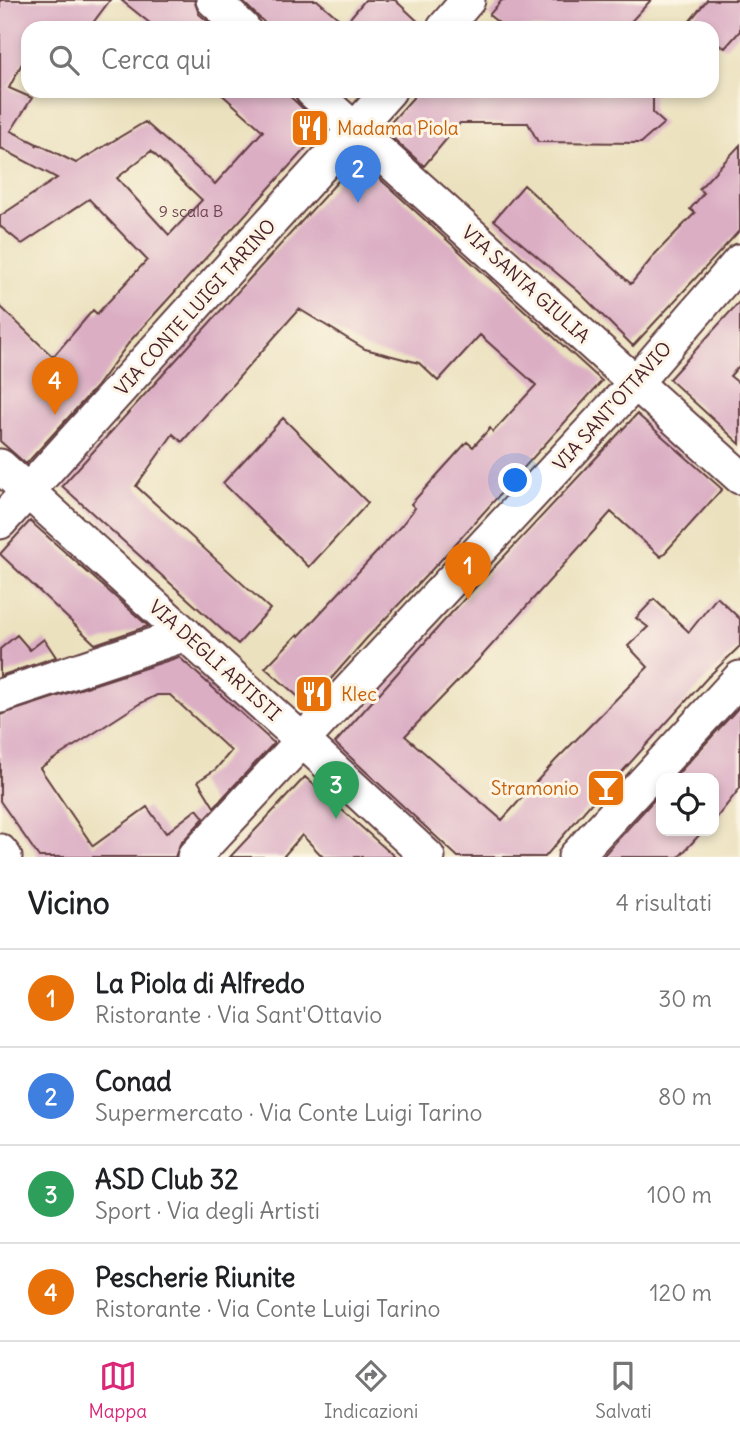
<!DOCTYPE html>
<html lang="it">
<meta charset="utf-8">
<style>
body{margin:0;font-family:Delius,sans-serif;background:#f2f2f2;color:#202124}
.controls{position:absolute;right:21px;bottom:21px;display:grid;overflow:hidden;border-radius:14px;box-shadow:0 4px 10px #0003}
.controls button{width:63px;height:63px;display:grid;place-items:center;padding:0;border:0;border-bottom:2px solid #e0e0e0;background:#fff;color:#202124;font:35px sans-serif}
.you{position:absolute;left:516px;top:481px;width:24px;height:24px;margin:-18px;border:5px solid #fff;border-radius:50%;background:#1a73e8;box-shadow:0 0 0 10px #1a73e833}
.badge{display:grid;place-items:center;width:46px;height:46px;border-radius:50%;background:#db2777;color:#fff;font-size:23px;font-weight:700}
.pin{position:absolute;translate:-50% -58px;filter:drop-shadow(0 2px 4px #0008)}
.pin::after{content:'';position:absolute;top:37px;width:24px;height:21px;background:inherit;clip-path:polygon(0 0,100% 0,50% 100%)}
.list{margin:0;padding:0;list-style:none}
h2{display:flex;justify-content:space-between;align-items:center;height:91px;margin:0;padding:0 28px;font-size:30px}
h2 small{font-size:23px;font-weight:400;color:#757577}
.list li{display:grid;grid-template-columns:46px 1fr auto;gap:21px;align-items:center;box-sizing:border-box;height:98px;padding:0 28px;border-top:2px solid #e0e0e0}
.list b{display:block;font-size:26px;white-space:nowrap}
.list p{margin:0;font-size:23px;white-space:nowrap;color:#757577}
.list em{font-size:23px;font-style:normal;color:#757577}
.icon{flex:none;width:38px;height:38px;fill:none;stroke:currentColor;stroke-width:2;stroke-linecap:round;stroke-linejoin:round}
.map{position:relative;flex:none;width:740px;height:857px;overflow:hidden}
.search{position:absolute;background:#fff;box-shadow:0 4px 10px #0003;left:21px;right:21px;top:21px;height:77px;display:flex;align-items:center;gap:18px;box-sizing:border-box;padding:0 24px;border-radius:21px;color:#757577;font-size:26px}
.sheet{height:483px;background:#fff}
nav{display:flex;justify-content:space-around;align-items:center;box-sizing:border-box;height:98px;border-top:2px solid #e0e0e0;background:#fff;font-size:19px;color:#757577}
nav a{display:grid;justify-items:center;gap:4px}
nav .on{color:#db2777}
.map>svg:first-child{display:block}
</style>
<div class="map">
<svg width="740" height="857" viewBox="0 0 740 857">
<rect width="100%" height="100%" fill="#fcf5e5"/>
<filter id="ink" filterUnits="userSpaceOnUse"><feTurbulence type="fractalNoise" baseFrequency=".0143" numOctaves="2"/><feDisplacementMap in="SourceGraphic" scale="14" xChannelSelector="R" yChannelSelector="G"/><feConvolveMatrix kernelMatrix="1 2 1 2 8 2 1 2 1" color-interpolation-filters="sRGB"/></filter>
<filter id="wash" filterUnits="userSpaceOnUse"><feTurbulence type="fractalNoise" baseFrequency=".00686" numOctaves="4" result="noise"/><feDisplacementMap in="SourceGraphic" scale="28" xChannelSelector="R" yChannelSelector="G"/><feGaussianBlur stdDeviation="1.57" result="paint"/><feColorMatrix in="noise" values="0 0 0 0 0 0 0 0 0 0 0 0 0 0 0 0 0 1.4 0 .05"/><feComposite in="paint" operator="in"/></filter>
<g filter="url(#wash)">
<rect width="100%" height="100%" fill="#ebe1be"/>
<g id="blocks">
<path fill="#dbaec4" fill-rule="evenodd" d="M 0,0 L 110,0 L 89,28 L 28,28 L 28,52 L 9,88 L 32,98 L 11,131 L 37,144 L 36,146 L 38,144 L 76,163 L 145,122 L 215,184 L 263,131 L 218,91 L 284,91 L 324,128 L 131,340 L 96,387 L 26,464 L 0,441 L 0,306 L 53,357 L 93,310 L 97,314 L 147,260 L 89,199 L 22,244 L 0,226 L 0,216 L 57,178 L 1,148 L 0,149 ZM 151,151 L 202,200 L 169,235 L 117,178 Z
M 121,0 L 194,0 L 199,14 L 213,26 L 156,28 Z
M 241,0 L 317,0 L 345,24 L 365,0 L 395,0 L 425,28 L 270,28 Z
M 502,0 L 651,0 L 625,28 L 505,28 L 489,15 Z
M 707,0 L 740,0 L 740,31 L 725,48 L 712,41 L 712,28 L 684,28 Z
M 419,91 L 653,91 L 653,113 L 664,123 L 641,143 L 538,142 L 528,123 L 460,123 L 424,166 L 384,130 Z
M 740,145 L 740,230 L 633,346 L 579,292 L 494,220 L 524,185 L 631,284 L 656,253 L 695,213 L 690,209 L 704,193 L 699,189 Z
M 358,159 L 602,381 L 440,561 L 366,639 L 308,705 L 265,668 L 298,634 L 299,636 L 401,526 L 415,508 L 411,504 L 467,442 L 473,447 L 490,428 L 493,432 L 536,385 L 480,335 L 438,381 L 419,363 L 365,349 L 299,309 L 182,442 L 173,434 L 136,486 L 270,609 L 238,644 L 62,486 Z
M 740,301 L 740,365 L 730,376 L 740,384 L 740,444 L 669,379 Z
M 637,414 L 722,489 L 661,557 L 611,512 L 481,657 L 405,736 L 502,820 L 555,761 L 648,667 L 628,646 L 648,627 L 636,618 L 654,599 L 689,632 L 717,597 L 740,619 L 740,646 L 707,678 L 601,795 L 599,794 L 545,857 L 458,857 L 335,743 L 443,622 Z
M 283,418 L 368,503 L 309,567 L 223,483 Z
M 30,521 L 148,626 L 95,644 L 0,554 Z
M 17,635 L 30,650 L 44,639 L 56,657 L 0,676 L 0,649 Z
M 179,657 L 274,743 L 214,807 L 198,781 L 216,769 L 231,751 L 170,695 L 157,695 L 139,704 L 40,768 L 93,846 L 147,807 L 166,833 L 197,809 L 204,818 L 180,844 L 175,857 L 39,857 L 0,801 L 0,715 Z
M 740,706 L 740,788 L 714,821 L 714,778 L 674,778 Z
M 305,777 L 395,857 L 323,857 L 302,835 L 283,857 L 230,857 Z
M 661,792 L 661,831 L 703,831 L 679,857 L 602,857 Z"/>
</g>
</g>
<g filter="url(#ink)">
<use href="#blocks" fill-opacity="0" stroke="#623c41" stroke-width="2"/>
<g fill="none" stroke-linecap="round" stroke-linejoin="round">
<g stroke="#623c41" stroke-width="37">
<path id="minor" d="M 213,0 L 243,28
M 444,28 L 468,0
M 312,91 L 740,477
M 0,466 L 302,740 L 428,857
M 0,522 L 389,91
M 0,696 L 186,634
M 0,851 L 5,857
M 194,857 L 636,382 L 740,261
M 575,857 L 740,678"/>
</g>
<use href="#minor" stroke="#fff" stroke-width="33"/>
</g>
</g>
<defs>
<g id="restaurant-square" transform="scale(2.0125)"><rect x="-9" y="-9" width="18" height="18" rx="4" fill="#e8710a" stroke="#fcf5e5"/><path d="M-5-6h1v4h1v-4h1v4h1v-4h1v5L-1.5 .5V6h-2V.5L-5-1ZM5-6V6H3V1.5H1.5Q1.5-4 5-6Z" fill="#fff"/></g>
<g id="bar-square" transform="scale(2.0125)"><rect x="-9" y="-9" width="18" height="18" rx="4" fill="#e8710a" stroke="#fcf5e5"/><path d="M-6-5H6L.8 .8V4.5H3.5V6h-7V4.5H-.8V.8Z" fill="#fff"/></g>
</defs>
<g fill-rule="evenodd">
<use href="#restaurant-square" x="310" y="128"/>
<use href="#restaurant-square" x="314" y="694"/>
<use href="#bar-square" x="606" y="788"/>
</g>
<g text-anchor="middle" dominant-baseline="central" stroke-width="6" stroke-linejoin="round" paint-order="stroke">
<g font-size="16" fill="#6e4351">
<text x="191" y="211">9 scala B</text>
</g>
<g font-size="19" fill="#c56008" stroke="#fcf5e5" text-anchor="start">
<text x="337" y="128">Madama Piola</text>
<text x="341" y="694">Klec</text>
<text x="579" y="788" text-anchor="end">Stramonio</text>
</g>
<g font-size="19" fill="#4a1f2b" stroke="#fcf5e5">
<text transform="translate(526 284) rotate(42)">VIA SANTA GIULIA</text>
<text transform="translate(195 307) rotate(-48)">VIA CONTE LUIGI TARINO</text>
<text transform="translate(612 406) rotate(-48)">VIA SANT'OTTAVIO</text>
<text transform="translate(215 660) rotate(42)">VIA DEGLI ARTISTI</text>
</g>
</g>
</svg>
<div class="controls">
<button><svg class="icon" aria-label="locate" viewBox="0 0 24 24"><circle cx="12" cy="12" r="6"/><path d="M12 2v4M12 18v4M2 12h4M18 12h4"/></svg></button>
</div>
<div class="you"></div>
<div class="pin badge" style="left:468px;top:600px;background:#e8710a">1</div>
<div class="pin badge" style="left:358px;top:203px;background:#3f7fe0">2</div>
<div class="pin badge" style="left:336px;top:819px;background:#2e9e5b">3</div>
<div class="pin badge" style="left:55px;top:415px;background:#e8710a">4</div>
<div class="search"><svg class="icon" aria-label="search" viewBox="0 0 24 24"><circle cx="10" cy="10" r="6"/><path d="M15 15l6 6"/></svg>Cerca qui</div>
</div>
<section class="sheet">
<h2>Vicino<small>4 risultati</small></h2>
<ul class="list">
<li><span class="badge" style="background:#e8710a">1</span><div><b>La Piola di Alfredo</b><p>Ristorante · Via Sant'Ottavio</p></div><em>30 m</em></li>
<li><span class="badge" style="background:#3f7fe0">2</span><div><b>Conad</b><p>Supermercato · Via Conte Luigi Tarino</p></div><em>80 m</em></li>
<li><span class="badge" style="background:#2e9e5b">3</span><div><b>ASD Club 32</b><p>Sport · Via degli Artisti</p></div><em>100 m</em></li>
<li><span class="badge" style="background:#e8710a">4</span><div><b>Pescherie Riunite</b><p>Ristorante · Via Conte Luigi Tarino</p></div><em>120 m</em></li>
</ul>
</section>
<nav>
<a class="on"><svg class="icon" aria-label="map" viewBox="0 0 24 24"><path d="M3 6l6-2 6 2 6-2v14l-6 2-6-2-6 2zM9 4v14M15 6v14"/></svg>Mappa</a>
<a><svg class="icon" aria-label="directions" viewBox="0 0 24 24"><path d="M12 3l9 9-9 9-9-9zM9 14v-3h6M13 9l2 2-2 2"/></svg>Indicazioni</a>
<a><svg class="icon" aria-label="saved" viewBox="0 0 24 24"><path d="M7 4h10v16l-5-4-5 4z"/></svg>Salvati</a>
</nav>
